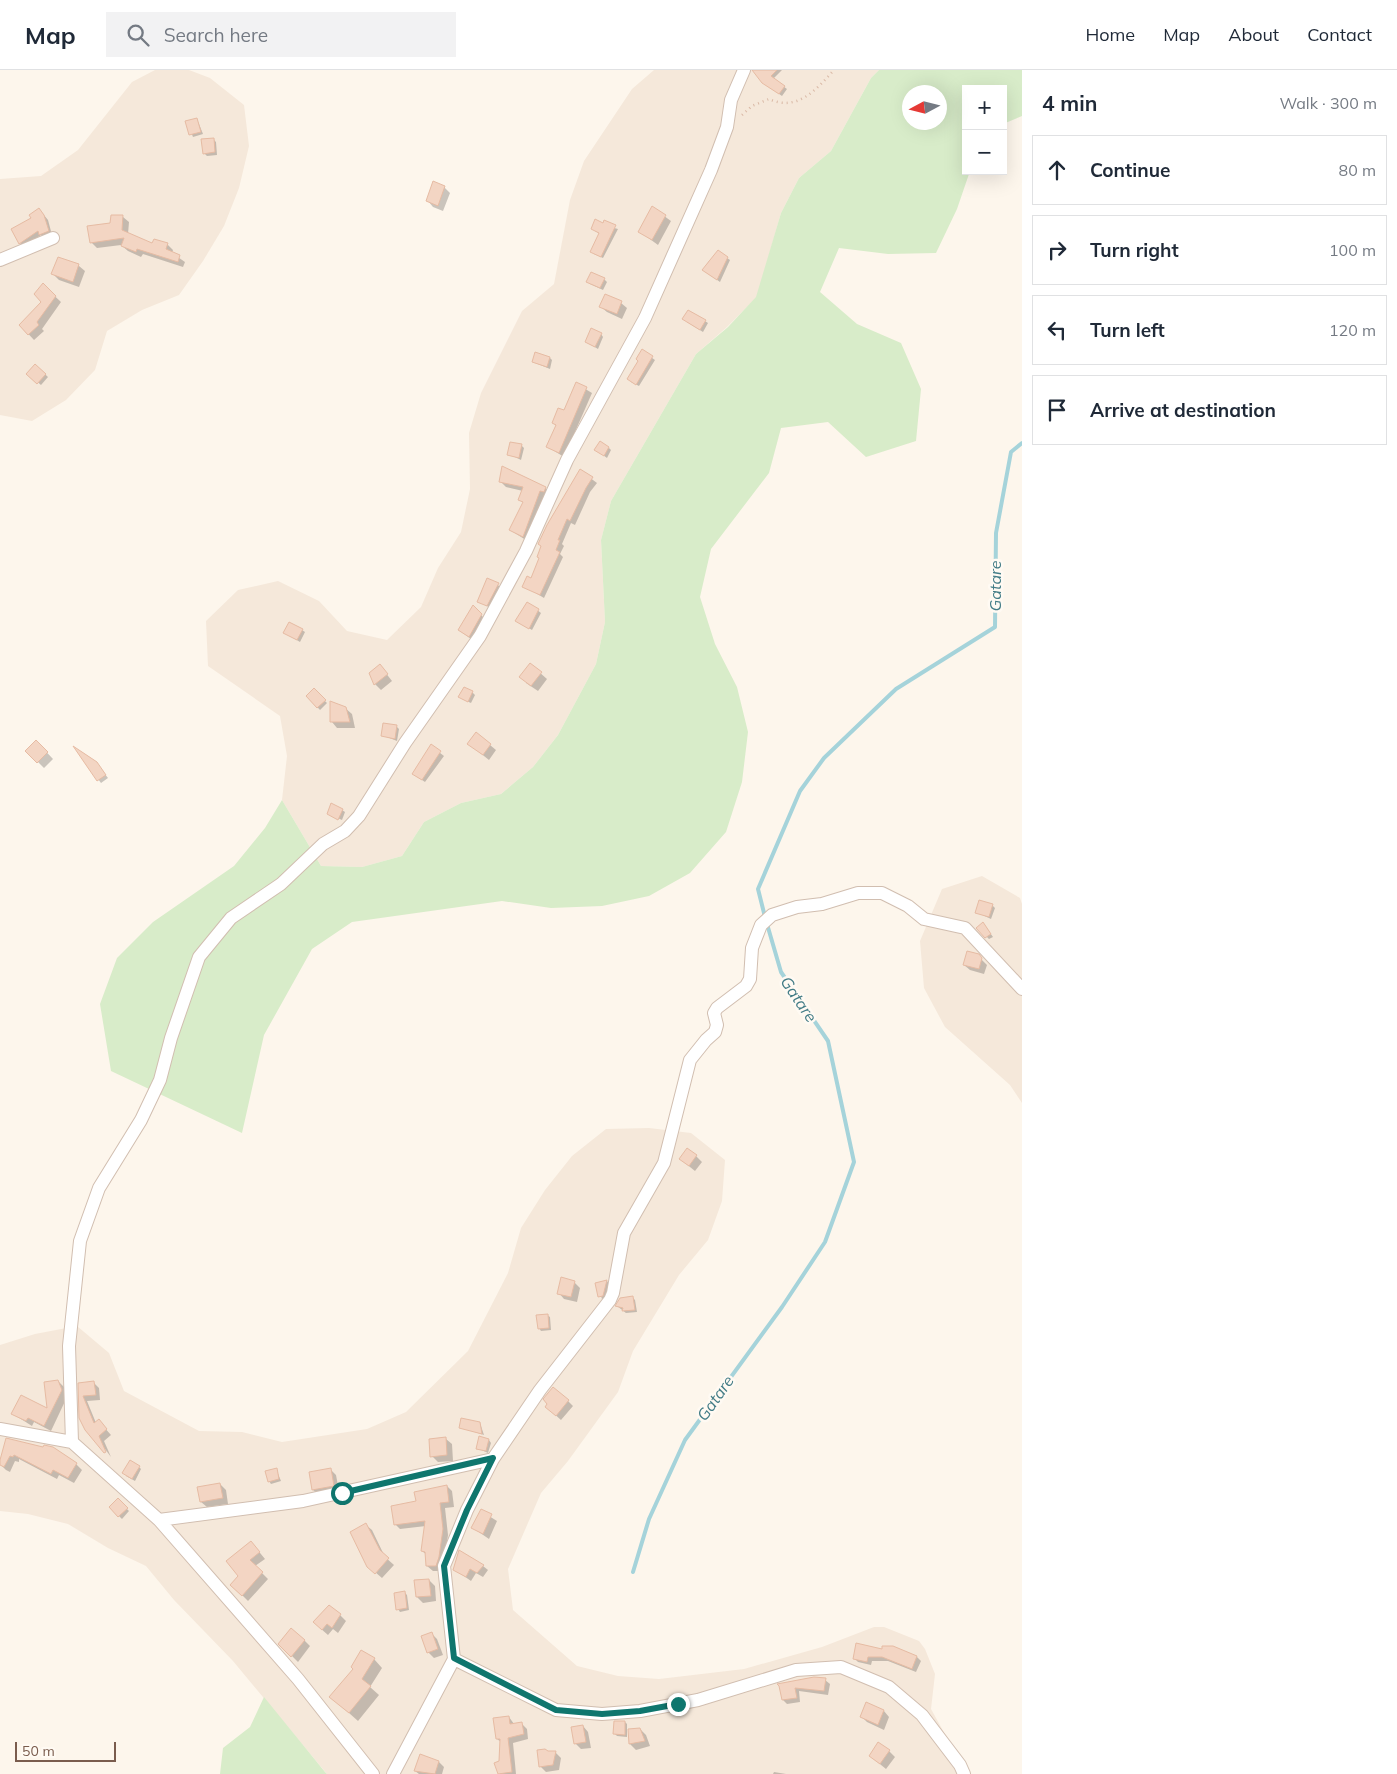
<!DOCTYPE html>
<meta charset="utf-8">
<style>
body{margin:0;font-family:Mulish,sans-serif;background:#f2f2f3;color:#1f2937}
.controls{position:absolute;right:15px;top:15px;display:grid;overflow:hidden;border-radius:0px;box-shadow:0 5px 20px #0002}
.controls button{width:45px;height:45px;display:grid;place-items:center;padding:0;border:0;border-bottom:1px solid #e0e1e3;background:#fff;color:#1f2937;font:25px sans-serif}
.compass{position:absolute;left:902px;top:15px;width:45px;height:45px;border-radius:50%;background:#fff;box-shadow:0 5px 20px #0002;rotate:263deg}
.scale{position:absolute;left:15px;bottom:12px;width:101px;box-sizing:border-box;padding-left:5px;border:2px solid #7a5c4d;border-top:0;font-size:14px;line-height:18px;white-space:nowrap;color:#7a5c4d;-webkit-text-stroke:4px #fffaf3;paint-order:stroke}
.stop{position:absolute;width:15px;height:15px;margin:-11px;border:4px solid #0f766e;border-radius:50%;background:#fff}
.stop.end{background:#0f766e;border-color:#fff;box-shadow:0 1px 5px #0008}
.list{margin:0;padding:0;list-style:none}
h2{display:flex;justify-content:space-between;align-items:center;height:65px;margin:0;padding:0 20px;font-size:21px}
h2 small{font-size:16px;font-weight:400;color:#747a83}
.list li{display:grid;grid-template-columns:32px 1fr auto;gap:15px;align-items:center;box-sizing:border-box;height:70px;margin:0 10px 10px;padding:0 10px;border:1px solid #e0e1e3;border-radius:0px}
.list b{display:block;font-size:19px;white-space:nowrap}
.list em{font-size:16px;font-style:normal;color:#747a83}
.icon{flex:none;width:28px;height:28px;fill:none;stroke:currentColor;stroke-width:2;stroke-linecap:round;stroke-linejoin:round}
.map{position:relative;flex:none;width:1022px;height:1704px;overflow:hidden}
header{display:flex;align-items:center;gap:30px;box-sizing:border-box;height:70px;padding:0 25px;background:#fff;border-bottom:1px solid #e0e1e3}
header strong{font-size:24px}
nav{display:flex;gap:28px;margin-inline-start:auto;font-size:18px}
.search{width:350px;height:45px;background:#f2f2f3;display:flex;align-items:center;gap:12px;box-sizing:border-box;padding:0 18px;border-radius:0px;color:#747a83;font-size:19px}
main{display:flex}
aside{flex:1;background:#fff}
.map>svg:first-child{display:block}
</style>
<header>
<strong>Map</strong>
<div class="search"><svg class="icon" aria-label="search" viewBox="0 0 24 24"><circle cx="10" cy="10" r="6"/><path d="M15 15l6 6"/></svg>Search here</div>
<nav><a>Home</a><a>Map</a><a>About</a><a>Contact</a></nav>
</header>
<main>
<div class="map">
<svg width="1022" height="1704" viewBox="0 0 1022 1704">
<rect width="100%" height="100%" fill="#fdf6ec"/>
<path fill="#f5e8da" d="M 155,0 L 189,0 L 210,8 L 244,35 L 249,76 L 239,118 L 224,156 L 203,191 L 179,225 L 142,240 L 107,261 L 95,300 L 66,330 L 32,351 L 0,345 L 0,109 L 41,106 L 78,80 L 132,12 Z
M 654,0 L 879,0 L 871,8 L 831,81 L 799,108 L 781,143 L 757,227 L 727,257 L 696,284 L 611,431 L 601,470 L 605,552 L 596,594 L 558,665 L 533,697 L 501,724 L 461,733 L 424,752 L 402,786 L 362,797 L 321,796 L 282,730 L 287,686 L 280,646 L 208,596 L 206,551 L 238,520 L 278,511 L 319,531 L 347,561 L 387,570 L 421,537 L 438,498 L 461,462 L 470,419 L 469,363 L 481,323 L 522,241 L 554,214 L 570,130 L 584,91 L 632,19 Z
M 982,806 L 1020,828 L 1022,834 L 1022,1033 L 1010,1015 L 945,957 L 924,918 L 920,871 L 942,819 Z
M 649,1058 L 691,1063 L 725,1090 L 722,1131 L 708,1170 L 679,1205 L 633,1281 L 618,1322 L 568,1391 L 541,1423 L 508,1499 L 513,1540 L 577,1596 L 618,1606 L 659,1609 L 744,1599 L 822,1577 L 874,1557 L 884,1557 L 919,1571 L 925,1579 L 935,1604 L 931,1639 L 967,1704 L 327,1704 L 233,1591 L 174,1530 L 146,1496 L 108,1478 L 68,1454 L 28,1444 L 0,1441 L 0,1275 L 35,1264 L 77,1256 L 109,1283 L 124,1321 L 199,1361 L 242,1362 L 282,1372 L 367,1359 L 406,1342 L 468,1281 L 508,1203 L 521,1158 L 545,1120 L 572,1086 L 606,1059 Z"/>
<path fill="#d8ecc9" fill-rule="evenodd" d="M 879,0 L 1022,0 L 1022,46 L 1003,54 L 1003,19 L 966,19 L 966,101 L 970,101 L 957,139 L 936,183 L 888,184 L 839,178 L 820,222 L 857,254 L 901,273 L 921,319 L 916,371 L 866,387 L 828,352 L 781,358 L 769,403 L 711,479 L 700,527 L 715,574 L 737,617 L 748,662 L 742,712 L 726,762 L 690,803 L 649,826 L 602,836 L 551,838 L 502,831 L 352,852 L 312,879 L 264,965 L 242,1063 L 111,1001 L 100,934 L 117,888 L 153,852 L 234,796 L 265,758 L 282,730 L 321,796 L 362,797 L 402,786 L 424,752 L 461,733 L 501,724 L 533,697 L 558,665 L 596,594 L 605,552 L 601,470 L 611,431 L 696,284 L 728,257 L 756,227 L 781,143 L 799,108 L 831,81 L 871,8 ZM 909,22 L 939,22 L 939,52 L 909,52 Z
M 264,1627 L 325,1702 L 327,1704 L 220,1704 L 223,1678 L 250,1657 Z"/>
<path fill="#0003" d="M 753,0 L 782,0 L 773,9 L 787,19 L 782,26 L 766,15 Z
M 197,49 L 203,64 L 193,67 L 187,52 Z
M 213,69 L 216,72 L 217,85 L 207,86 L 204,83 Z
M 444,117 L 450,123 L 443,141 L 433,137 L 428,131 Z
M 653,138 L 671,151 L 658,175 L 639,161 Z
M 39,139 L 48,150 L 52,165 L 44,168 L 41,165 L 24,177 L 20,173 Z
M 123,147 L 129,152 L 128,164 L 153,175 L 167,174 L 173,180 L 172,183 L 185,192 L 183,197 L 143,184 L 141,187 L 128,181 L 121,175 L 97,178 L 91,172 Z
M 603,155 L 618,159 L 603,188 L 594,184 L 600,164 L 595,161 Z
M 58,188 L 79,196 L 85,201 L 79,217 L 59,210 L 53,204 Z
M 727,188 L 730,190 L 720,212 L 703,200 L 709,191 L 711,193 Z
M 604,209 L 607,212 L 603,220 L 590,214 Z
M 43,215 L 61,232 L 42,259 L 44,261 L 34,270 L 20,255 L 43,232 Z
M 621,233 L 627,238 L 622,249 L 607,242 L 601,237 Z
M 689,241 L 708,253 L 703,262 L 687,252 Z
M 601,264 L 603,267 L 598,279 L 586,272 Z
M 642,281 L 655,290 L 639,316 L 631,312 Z
M 550,288 L 552,290 L 550,299 L 533,292 Z
M 36,296 L 48,307 L 41,315 L 28,304 Z
M 577,314 L 592,323 L 564,387 L 548,377 L 557,356 L 553,353 L 564,342 Z
M 521,375 L 524,378 L 521,390 L 509,384 Z
M 609,378 L 611,380 L 607,388 L 596,380 Z
M 581,401 L 597,413 L 590,422 L 575,455 L 571,453 L 562,474 L 564,476 L 560,484 L 563,487 L 544,528 L 524,516 L 531,510 Z
M 500,411 L 545,418 L 551,423 L 529,472 L 510,460 L 524,433 L 519,429 L 523,421 L 506,417 Z
M 488,510 L 501,517 L 490,538 L 479,531 Z
M 528,533 L 541,543 L 532,560 L 517,551 Z
M 473,537 L 487,551 L 475,572 L 459,560 Z
M 302,560 L 305,562 L 300,572 L 285,563 Z
M 530,594 L 547,609 L 538,621 L 526,613 Z
M 385,602 L 392,611 L 381,620 L 375,614 L 371,603 Z
M 314,620 L 327,633 L 320,640 L 307,626 Z
M 472,622 L 475,625 L 471,633 L 462,629 Z
M 345,638 L 352,644 L 355,658 L 337,658 L 332,652 Z
M 396,656 L 399,659 L 397,671 L 382,665 Z
M 36,671 L 53,689 L 44,698 L 27,681 Z
M 469,674 L 490,675 L 496,680 L 489,690 Z
M 431,676 L 444,686 L 425,712 L 416,706 Z
M 77,681 L 98,695 L 108,708 L 101,713 Z
M 342,740 L 345,742 L 342,750 L 329,744 Z
M 992,835 L 995,838 L 991,849 L 976,842 Z
M 986,857 L 993,867 L 989,869 L 978,858 Z
M 978,886 L 987,895 L 984,904 L 970,900 L 964,895 Z
M 696,1086 L 702,1092 L 695,1101 L 680,1089 Z
M 607,1211 L 609,1214 L 605,1228 L 602,1229 L 597,1214 Z
M 574,1212 L 580,1218 L 577,1232 L 564,1229 L 559,1223 Z
M 633,1228 L 635,1230 L 637,1242 L 626,1243 L 617,1236 Z
M 547,1245 L 550,1247 L 551,1260 L 541,1261 L 539,1258 Z
M 58,1311 L 64,1317 L 67,1327 L 51,1361 L 34,1352 L 32,1356 L 13,1344 L 49,1340 Z
M 94,1313 L 99,1318 L 100,1330 L 87,1331 L 96,1353 L 103,1356 L 111,1365 L 104,1371 L 111,1387 L 81,1347 L 80,1314 Z
M 568,1331 L 573,1336 L 561,1350 L 551,1341 Z
M 480,1353 L 484,1365 L 460,1357 Z
M 446,1369 L 452,1374 L 453,1391 L 438,1392 L 432,1386 Z
M 7,1370 L 76,1394 L 82,1400 L 74,1413 L 59,1405 L 57,1409 L 19,1389 L 19,1392 L 15,1391 L 10,1402 L 6,1400 L 0,1394 Z
M 489,1370 L 491,1373 L 488,1383 L 477,1378 Z
M 139,1397 L 141,1399 L 135,1411 L 126,1406 Z
M 276,1399 L 281,1411 L 271,1414 L 269,1411 Z
M 330,1399 L 336,1405 L 339,1421 L 319,1425 L 313,1420 Z
M 220,1414 L 226,1420 L 228,1434 L 207,1437 L 201,1432 Z
M 447,1416 L 452,1421 L 454,1437 L 445,1438 L 448,1465 L 444,1493 L 441,1501 L 433,1501 L 427,1496 L 427,1485 L 422,1481 L 426,1456 L 400,1459 L 395,1454 Z
M 118,1430 L 129,1441 L 122,1449 L 110,1437 Z
M 481,1441 L 497,1451 L 489,1469 L 473,1458 Z
M 366,1455 L 372,1460 L 385,1487 L 394,1495 L 382,1508 L 368,1496 Z
M 256,1478 L 265,1489 L 255,1496 L 268,1509 L 248,1531 L 232,1515 L 240,1506 Z
M 483,1496 L 488,1500 L 483,1507 L 476,1503 L 471,1511 L 454,1499 Z
M 429,1510 L 435,1516 L 436,1531 L 423,1533 L 417,1527 Z
M 405,1523 L 407,1525 L 409,1540 L 400,1542 L 398,1539 Z
M 340,1545 L 346,1551 L 338,1563 L 333,1559 L 328,1565 L 320,1558 Z
M 431,1563 L 437,1569 L 443,1585 L 434,1588 L 428,1582 Z
M 304,1570 L 310,1576 L 298,1592 L 280,1574 Z
M 857,1575 L 917,1587 L 921,1591 L 916,1602 L 888,1591 L 872,1591 L 871,1595 L 858,1592 L 854,1588 Z
M 374,1589 L 382,1598 L 370,1617 L 379,1625 L 358,1651 L 331,1627 Z
M 825,1610 L 830,1614 L 828,1625 L 799,1621 L 800,1632 L 787,1634 L 783,1630 L 781,1616 Z
M 884,1641 L 889,1647 L 884,1660 L 867,1652 L 861,1646 Z
M 509,1647 L 514,1654 L 522,1654 L 527,1659 L 528,1669 L 513,1673 L 516,1704 L 500,1704 L 501,1672 L 497,1669 Z
M 625,1652 L 627,1654 L 627,1667 L 617,1666 L 615,1664 Z
M 583,1656 L 588,1662 L 591,1678 L 581,1679 L 575,1673 Z
M 640,1659 L 646,1665 L 650,1676 L 636,1680 L 630,1674 Z
M 889,1681 L 895,1687 L 886,1699 L 870,1686 Z
M 555,1682 L 561,1688 L 559,1700 L 546,1702 L 540,1696 Z
M 439,1692 L 444,1697 L 442,1704 L 419,1704 L 415,1701 Z
M 774,1702 L 786,1704 L 773,1704 Z"/>
<g fill="none" stroke-linecap="round" stroke-linejoin="round">
<path stroke="#a5d3da" stroke-width="4" d="M 765,847 L 758,819 L 800,721 L 824,688 L 896,619 L 995,557 L 996,463 L 1011,382 L 1022,373
M 633,1502 L 649,1449 L 685,1370 L 782,1237 L 825,1172 L 854,1092 L 828,971 L 781,902 L 767,854"/>
</g>
<path fill="#f3d5c3" stroke="#e6bba3" d="M 752,0 L 777,0 L 771,6 L 785,16 L 779,24 L 762,13 Z
M 197,48 L 201,62 L 189,65 L 185,51 Z
M 214,68 L 215,82 L 203,84 L 201,69 Z
M 433,111 L 445,116 L 438,136 L 426,131 Z
M 652,136 L 666,145 L 652,170 L 638,162 Z
M 39,138 L 44,145 L 49,161 L 39,165 L 38,161 L 19,174 L 11,159 L 31,148 L 29,145 Z
M 111,145 L 123,145 L 122,160 L 152,173 L 154,169 L 168,173 L 166,179 L 180,185 L 178,192 L 137,179 L 136,182 L 121,176 L 124,168 L 90,173 L 87,156 L 110,153 Z
M 595,149 L 603,153 L 604,150 L 616,155 L 601,187 L 590,182 L 599,163 L 591,159 Z
M 718,180 L 728,187 L 717,210 L 702,200 Z
M 58,187 L 79,194 L 73,212 L 51,204 Z
M 591,202 L 605,208 L 600,218 L 586,212 Z
M 43,213 L 56,226 L 37,252 L 39,255 L 28,265 L 19,255 L 41,232 L 34,224 Z
M 605,224 L 622,231 L 617,244 L 599,237 Z
M 688,240 L 706,250 L 700,260 L 682,249 Z
M 591,258 L 602,263 L 595,277 L 585,272 Z
M 642,279 L 653,286 L 636,315 L 627,309 L 638,291 L 636,289 Z
M 535,282 L 550,287 L 547,297 L 532,292 Z
M 35,294 L 46,304 L 37,314 L 26,304 Z
M 576,312 L 587,317 L 559,383 L 546,377 L 556,355 L 552,353 L 558,338 L 564,340 Z
M 600,371 L 609,377 L 604,386 L 594,380 Z
M 510,372 L 522,374 L 519,388 L 507,385 Z
M 502,396 L 546,417 L 544,422 L 540,421 L 523,467 L 509,460 L 523,432 L 518,430 L 523,417 L 499,412 Z
M 580,399 L 593,407 L 586,418 L 570,451 L 567,449 L 558,470 L 560,470 L 556,480 L 560,482 L 540,525 L 522,517 L 527,506 L 531,508 L 539,488 L 537,487 L 541,476 L 538,474 L 547,455 Z
M 487,508 L 499,513 L 487,536 L 477,532 Z
M 527,532 L 539,539 L 529,559 L 515,551 Z
M 473,535 L 482,544 L 469,567 L 458,560 Z
M 289,552 L 303,559 L 297,570 L 283,563 Z
M 530,593 L 542,602 L 531,616 L 519,607 Z
M 380,594 L 388,604 L 374,615 L 369,603 Z
M 464,617 L 473,621 L 468,632 L 458,627 Z
M 314,618 L 326,630 L 317,638 L 306,626 Z
M 330,631 L 346,637 L 350,652 L 330,652 Z
M 383,653 L 397,655 L 395,669 L 381,666 Z
M 476,662 L 491,674 L 483,685 L 467,674 Z
M 36,670 L 48,682 L 37,693 L 25,681 Z
M 431,674 L 441,681 L 422,710 L 412,704 Z
M 73,676 L 97,692 L 106,705 L 97,711 Z
M 331,733 L 343,739 L 338,750 L 327,744 Z
M 979,830 L 993,834 L 989,847 L 975,843 Z
M 983,852 L 991,864 L 985,868 L 976,858 Z
M 967,881 L 979,884 L 982,888 L 979,899 L 963,895 Z
M 687,1078 L 697,1085 L 689,1096 L 679,1089 Z
M 561,1207 L 575,1211 L 571,1227 L 557,1224 Z
M 607,1210 L 603,1226 L 598,1227 L 595,1213 Z
M 633,1226 L 635,1240 L 622,1241 L 623,1238 L 615,1236 L 620,1228 Z
M 548,1244 L 549,1258 L 538,1259 L 536,1245 Z
M 58,1310 L 62,1320 L 44,1356 L 28,1348 L 26,1351 L 11,1344 L 21,1325 L 47,1338 L 44,1312 Z
M 94,1311 L 96,1325 L 83,1326 L 94,1353 L 99,1349 L 107,1359 L 99,1366 L 106,1382 L 104,1383 L 85,1360 L 79,1348 L 78,1313 Z
M 553,1317 L 569,1330 L 556,1346 L 545,1337 L 547,1334 L 543,1329 Z
M 461,1348 L 480,1352 L 482,1364 L 459,1358 Z
M 479,1366 L 489,1369 L 486,1381 L 476,1379 Z
M 446,1367 L 447,1385 L 430,1387 L 429,1369 Z
M 6,1368 L 43,1377 L 44,1375 L 53,1377 L 77,1393 L 68,1408 L 53,1400 L 51,1404 L 14,1385 L 13,1387 L 10,1386 L 4,1397 L 0,1395 L 0,1390 Z
M 130,1390 L 140,1396 L 132,1409 L 122,1403 Z
M 277,1398 L 279,1409 L 268,1412 L 265,1401 Z
M 331,1398 L 334,1416 L 312,1420 L 309,1402 Z
M 220,1413 L 223,1428 L 200,1432 L 197,1417 Z
M 447,1415 L 449,1432 L 440,1433 L 443,1459 L 439,1487 L 436,1496 L 426,1496 L 425,1482 L 421,1481 L 425,1451 L 394,1455 L 391,1436 L 416,1431 L 414,1422 Z
M 118,1428 L 128,1438 L 118,1447 L 109,1437 Z
M 481,1439 L 492,1444 L 483,1464 L 471,1458 Z
M 366,1453 L 380,1480 L 389,1488 L 375,1504 L 367,1497 L 350,1462 Z
M 251,1471 L 260,1482 L 250,1490 L 263,1502 L 242,1526 L 230,1515 L 238,1506 L 226,1491 Z
M 459,1480 L 484,1495 L 477,1503 L 470,1499 L 466,1507 L 453,1500 Z
M 429,1509 L 431,1526 L 416,1527 L 414,1510 Z
M 405,1521 L 407,1538 L 396,1540 L 394,1523 Z
M 329,1535 L 341,1544 L 332,1558 L 327,1554 L 322,1560 L 313,1552 Z
M 291,1558 L 305,1570 L 291,1587 L 278,1574 Z
M 432,1562 L 438,1579 L 427,1583 L 421,1566 Z
M 856,1573 L 882,1579 L 882,1576 L 893,1576 L 917,1586 L 912,1599 L 882,1587 L 868,1587 L 867,1592 L 853,1589 Z
M 361,1580 L 375,1588 L 362,1609 L 371,1616 L 349,1643 L 329,1627 L 353,1599 L 351,1597 Z
M 814,1607 L 826,1608 L 824,1621 L 795,1618 L 797,1628 L 782,1630 L 779,1616 L 777,1614 Z
M 866,1632 L 884,1640 L 878,1655 L 860,1647 Z
M 509,1646 L 510,1654 L 522,1652 L 524,1664 L 508,1668 L 512,1702 L 498,1704 L 494,1693 L 499,1691 L 500,1669 L 496,1669 L 493,1648 Z
M 614,1651 L 625,1651 L 625,1665 L 613,1664 Z
M 583,1655 L 586,1672 L 574,1674 L 571,1657 Z
M 640,1658 L 645,1671 L 629,1674 L 628,1659 Z
M 878,1672 L 890,1680 L 880,1694 L 869,1686 Z
M 545,1679 L 548,1681 L 556,1681 L 553,1695 L 539,1697 L 537,1680 Z
M 420,1684 L 439,1691 L 435,1704 L 414,1701 Z"/>
<g fill="none" stroke-linecap="round" stroke-linejoin="round">
<g stroke="#d1beb0" stroke-width="14">
<path id="street" d="M 0,190 L 53,168
M 0,1359 L 72,1372 L 159,1450 L 298,1609 L 373,1704
M 72,1372 L 69,1276 L 80,1171 L 99,1118 L 141,1050 L 160,1010 L 171,968 L 199,887 L 231,848 L 281,814 L 323,774 L 345,761 L 359,746 L 405,673 L 480,566 L 526,481 L 567,390 L 645,248 L 711,100 L 727,57 L 731,30 L 744,0
M 159,1450 L 303,1431 L 493,1389 L 540,1320 L 610,1230 L 613,1223 L 624,1163 L 664,1093 L 690,990 L 706,970 L 715,962 L 717,955 L 714,943 L 717,938 L 746,916 L 750,909 L 752,878 L 761,855 L 772,845 L 797,837 L 822,834 L 858,823 L 882,823 L 908,836 L 924,849 L 965,858 L 1022,919
M 454,1589 L 556,1640 L 602,1644 L 640,1641 L 698,1630 L 796,1600 L 841,1597 L 889,1617 L 922,1645 L 960,1695 L 964,1704
M 393,1704 L 454,1589 L 444,1496 L 467,1440 L 493,1389"/>
</g>
<path stroke="#d9b8a5" stroke-width="2.5" stroke-dasharray="1 4" stroke-linecap="butt" d="M 742,45 L 752,36 L 769,29 C 797,42 816,20 834,0"/>
<use href="#street" stroke="#fff" stroke-width="12"/>
</g>
<g fill="none" stroke-linecap="round" stroke-linejoin="round">
<path stroke="#0f766e" stroke-width="6" d="M 342,1423 L 493,1388 L 467,1440 L 444,1496 L 454,1588 L 556,1640 L 602,1644 L 640,1641 L 678,1634"/>
</g>
<g text-anchor="middle" dominant-baseline="central" stroke-width="5" stroke-linejoin="round" paint-order="stroke">
<g font-size="16" font-style="italic" fill="#437c86" stroke="#fffaf3">
<text transform="translate(995 516) rotate(-90)">Gatare</text>
<text transform="translate(799 929) rotate(56)">Gatare</text>
<text transform="translate(715 1328) rotate(-55)">Gatare</text>
</g>
</g>
</svg>
<div class="controls">
<button>+</button>
<button>−</button>
</div>
<svg class="compass" viewBox="-18 -18 36 36"><path d="M0-13l5 13h-10z" fill="#e53935"/><path d="M0 13l5-13h-10z" fill="#747a83"/></svg>
<div class="scale">50 m</div>
<div class="stop" style="left:342px;top:1423px"></div>
<div class="stop end" style="left:678px;top:1634px"></div>
</div>
<aside>
<h2>4 min<small>Walk · 300 m</small></h2>
<ul class="list">
<li><svg class="icon" aria-label="ahead" viewBox="0 0 24 24"><path d="M12 20V5M6 11l6-6 6 6"/></svg><div><b>Continue</b></div><em>80 m</em></li>
<li><svg class="icon" aria-label="right" viewBox="0 0 24 24"><path d="M7 20v-9h11M14 6l5 5-5 5"/></svg><div><b>Turn right</b></div><em>100 m</em></li>
<li><svg class="icon" aria-label="left" viewBox="0 0 24 24"><path d="M17 20v-9H6M10 6l-5 5 5 5"/></svg><div><b>Turn left</b></div><em>120 m</em></li>
<li><svg class="icon" aria-label="arrive" viewBox="0 0 24 24"><path d="M6 21V4h12l-3 4 3 4H6"/></svg><div><b>Arrive at destination</b></div></li>
</ul>
</aside>
</main>
